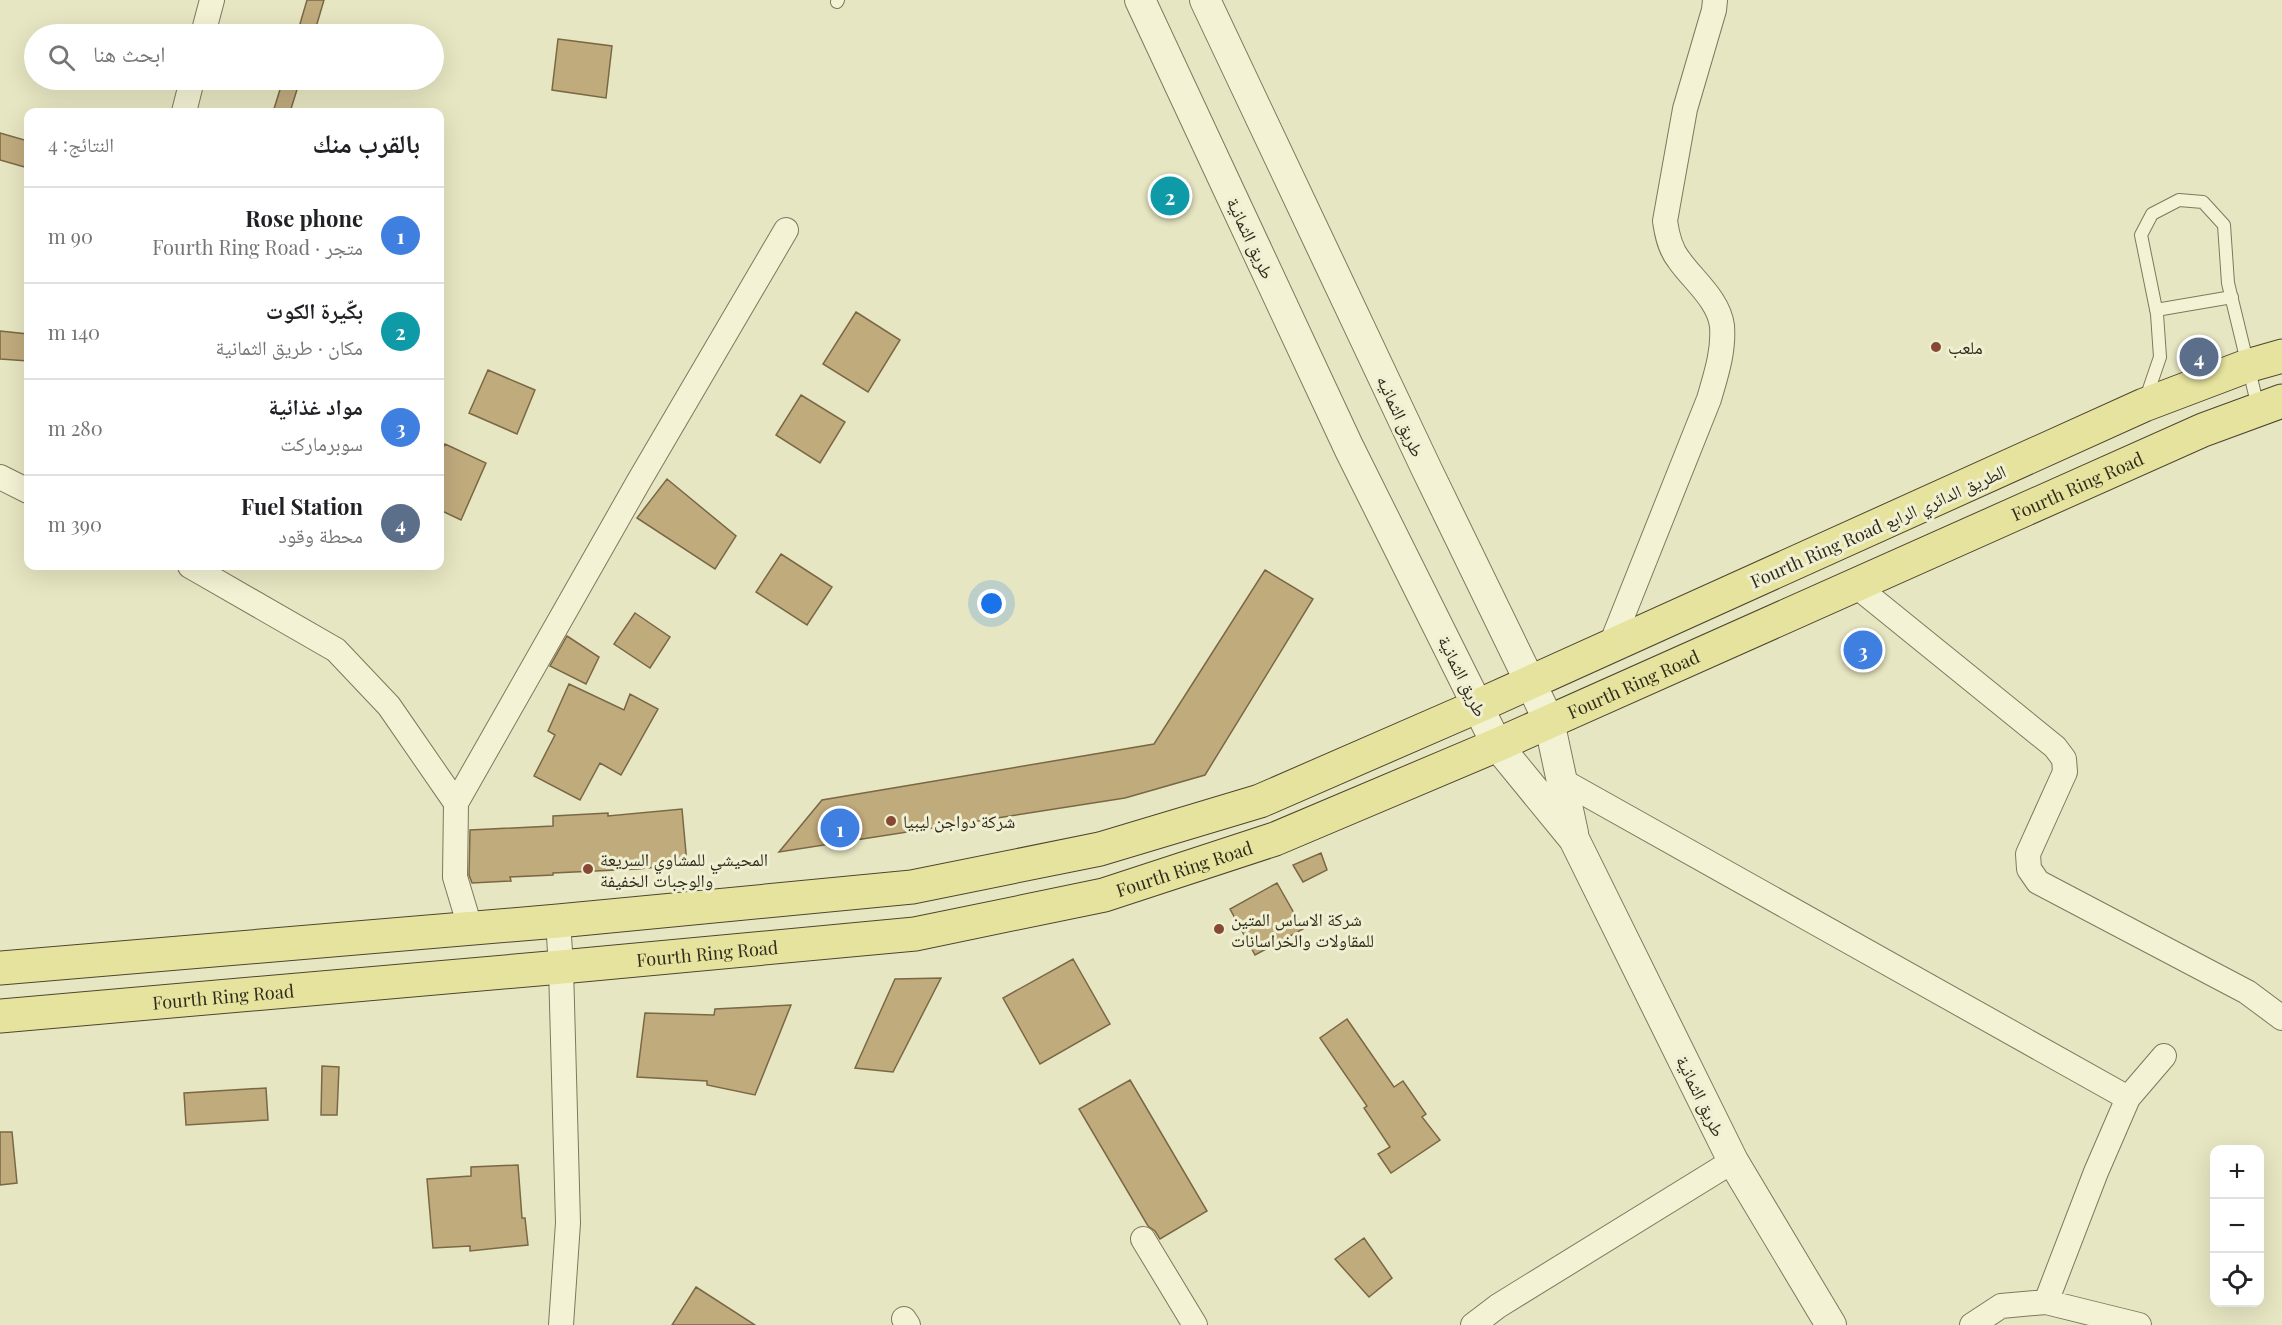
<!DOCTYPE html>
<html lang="ar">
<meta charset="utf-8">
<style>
body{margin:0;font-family:"Playfair Display","Noto Naskh Arabic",serif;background:#f2f2f2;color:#202124;direction:rtl}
.controls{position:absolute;right:18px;bottom:18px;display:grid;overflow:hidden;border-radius:12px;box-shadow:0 6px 24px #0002}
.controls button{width:54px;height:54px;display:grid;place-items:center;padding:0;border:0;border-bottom:2px solid #e0e0e0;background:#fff;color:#202124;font:30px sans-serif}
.you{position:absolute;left:992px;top:604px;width:21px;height:21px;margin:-15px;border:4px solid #fff;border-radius:50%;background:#1a73e8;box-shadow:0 0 0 9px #1a73e833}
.badge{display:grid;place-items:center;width:39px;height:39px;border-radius:50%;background:#864934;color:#fff;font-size:20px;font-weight:700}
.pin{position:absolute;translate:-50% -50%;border:3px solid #fff;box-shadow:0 2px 6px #0006}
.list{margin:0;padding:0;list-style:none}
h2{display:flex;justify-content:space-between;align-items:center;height:78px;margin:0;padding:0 24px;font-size:26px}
h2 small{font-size:20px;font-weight:400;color:#757577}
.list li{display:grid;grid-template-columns:39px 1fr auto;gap:18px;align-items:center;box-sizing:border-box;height:96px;padding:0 24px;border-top:2px solid #e0e0e0}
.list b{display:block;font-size:22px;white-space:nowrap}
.list p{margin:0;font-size:20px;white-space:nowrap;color:#757577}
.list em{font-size:20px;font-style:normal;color:#757577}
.icon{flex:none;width:33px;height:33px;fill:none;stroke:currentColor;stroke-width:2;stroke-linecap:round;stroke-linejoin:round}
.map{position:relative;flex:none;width:2282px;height:1325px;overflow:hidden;direction:ltr}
.search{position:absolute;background:#fff;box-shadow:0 6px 24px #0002;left:24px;top:24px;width:420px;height:66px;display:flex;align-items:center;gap:15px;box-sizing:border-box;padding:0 21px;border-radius:33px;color:#757577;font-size:22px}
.panel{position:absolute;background:#fff;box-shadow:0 6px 24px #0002;left:24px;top:108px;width:420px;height:462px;border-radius:12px;direction:rtl}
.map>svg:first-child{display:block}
</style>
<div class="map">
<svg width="2282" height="1325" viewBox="0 0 2282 1325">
<rect width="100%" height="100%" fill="#e7e6c2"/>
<path fill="#c0ab7d" stroke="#7a6845" stroke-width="1.5" d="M 307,0 L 324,0 L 314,34 L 297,34 Z
M 558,39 L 612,46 L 606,98 L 552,90 Z
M 283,80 L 300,80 L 290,112 L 273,112 Z
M 0,133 L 28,141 L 28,168 L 0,160 Z
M 856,312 L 900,340 L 868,392 L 823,364 Z
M 0,331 L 28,334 L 28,361 L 0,359 Z
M 488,370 L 535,390 L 517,434 L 469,413 Z
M 801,395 L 845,422 L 820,463 L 776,435 Z
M 445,444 L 486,463 L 461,520 L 440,510 L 440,454 Z
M 667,479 L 736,536 L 715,569 L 637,518 Z
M 781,554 L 832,587 L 807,625 L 756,592 Z
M 1265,570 L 1313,599 L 1205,775 L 1125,798 L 779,852 L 822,800 L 1154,744 Z
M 635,613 L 670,637 L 650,668 L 614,644 Z
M 567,636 L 599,657 L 586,684 L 550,666 Z
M 569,684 L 624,710 L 630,694 L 658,709 L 621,775 L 600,763 L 580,800 L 534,776 L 555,735 L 548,731 Z
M 682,809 L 687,864 L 638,869 L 553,873 L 553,875 L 510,877 L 511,881 L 472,883 L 469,875 L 470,830 L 553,826 L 553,816 L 608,813 L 608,816 Z
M 1321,853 L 1327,870 L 1303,882 L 1293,865 Z
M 1277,883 L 1303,929 L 1255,955 L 1230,909 Z
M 1073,959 L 1110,1024 L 1040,1064 L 1003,998 Z
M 941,978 L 893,1072 L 855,1068 L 895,979 Z
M 791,1005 L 755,1095 L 707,1085 L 707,1081 L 637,1077 L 645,1013 L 714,1015 L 715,1009 Z
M 1347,1019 L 1394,1087 L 1403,1081 L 1426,1114 L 1422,1117 L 1440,1140 L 1391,1173 L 1378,1154 L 1390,1147 L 1364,1108 L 1367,1106 L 1320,1038 Z
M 322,1066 L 339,1067 L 337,1115 L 321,1115 Z
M 1130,1080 L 1207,1211 L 1160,1239 L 1155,1231 L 1148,1226 L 1079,1109 Z
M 266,1088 L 268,1120 L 186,1125 L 184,1093 Z
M 0,1132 L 12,1132 L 17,1183 L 0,1185 Z
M 518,1165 L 522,1218 L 525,1218 L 528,1245 L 470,1251 L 470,1246 L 433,1248 L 427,1179 L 471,1176 L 471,1167 Z
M 1364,1238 L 1392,1278 L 1369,1297 L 1335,1259 Z
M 696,1287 L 755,1325 L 672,1325 Z"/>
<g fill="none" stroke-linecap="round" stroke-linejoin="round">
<g stroke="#7f785c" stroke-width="14">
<path id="service" d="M 837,2 L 838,0
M 2156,310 L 2232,297
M 2146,398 L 2160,357 L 2157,314 L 2141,235 L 2152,214 L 2179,200 L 2203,202 L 2224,225 L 2228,283 L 2258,407"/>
</g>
<g stroke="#7f785c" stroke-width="26">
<path id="minor" d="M 203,34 L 212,0
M 184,112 L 192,80
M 0,477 L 28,491
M 190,566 L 336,650 L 389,706 L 456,803 L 455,877 L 470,927
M 1855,585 L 2055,747 L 2064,759 L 2065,772 L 2028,854 L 2029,869 L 2038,882 L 2247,992 L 2282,1018
M 1610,647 L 1709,399 C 1716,375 1724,351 1722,326 C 1719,300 1693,280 1679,260 C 1670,249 1667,235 1665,221 L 1685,109 L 1714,10 L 1715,0
M 1561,780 L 2128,1098
M 456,803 L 639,481 L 786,230
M 558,921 L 561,967 L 568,1223 L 561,1325
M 1143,1239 L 1195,1325
M 2046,1302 L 2096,1172 L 2128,1098 L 2164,1056
M 904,1319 L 908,1325
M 1473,1325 L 1498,1306 L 1733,1161
M 1972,1325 L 2001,1306 L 2046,1302 L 2139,1325"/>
</g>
<g stroke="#7f785c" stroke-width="32">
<path id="tertiary" d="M 1140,0 L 1349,448 L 1497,745 L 1574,839 L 1733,1161 L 1831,1325
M 1205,0 L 1427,470 L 1549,721 L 1573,833"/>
</g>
<g stroke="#4d452f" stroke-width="35">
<g id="primary">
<path d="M 0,968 L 558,921 L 912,887 L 1100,849 L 1260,801 L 1478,706 L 2144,405 L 2247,366 L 2282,356"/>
<path id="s1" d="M 0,1016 L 561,967 L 915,934 L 1104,895 L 1275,839 L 1497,745 L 2203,430 L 2282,401"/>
</g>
</g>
<use href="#service" stroke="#f3f2d4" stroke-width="12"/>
<use href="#minor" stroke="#f3f2d4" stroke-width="24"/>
<use href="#tertiary" stroke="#f3f2d4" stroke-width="30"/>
<use href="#primary" stroke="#e6e39e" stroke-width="33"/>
</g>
<g fill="#864934" stroke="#f0efd1" stroke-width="2">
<circle cx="1936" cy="347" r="6"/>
<circle cx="891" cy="821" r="6"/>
<circle cx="588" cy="869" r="6"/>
<circle cx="1219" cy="929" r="6"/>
</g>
<g text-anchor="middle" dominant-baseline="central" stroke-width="6" stroke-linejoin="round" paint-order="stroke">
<g font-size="18" fill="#302c1e" stroke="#f0efd1">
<text transform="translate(1251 238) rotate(65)">طريق الثمانية</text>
<text transform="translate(1401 416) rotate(65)">طريق الثمانيه</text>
<text stroke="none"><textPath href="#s1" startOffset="2168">Fourth Ring Road</textPath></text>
<text transform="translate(1878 526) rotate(-24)">Fourth Ring Road الطريق الدائري الرابع</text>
<text transform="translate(1463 676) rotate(64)">طريق الثمانية</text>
<text stroke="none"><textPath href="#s1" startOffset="1682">Fourth Ring Road</textPath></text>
<text stroke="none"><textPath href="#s1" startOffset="1196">Fourth Ring Road</textPath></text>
<text stroke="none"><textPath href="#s1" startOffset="710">Fourth Ring Road</textPath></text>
<text stroke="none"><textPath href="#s1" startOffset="224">Fourth Ring Road</textPath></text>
<text transform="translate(1701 1096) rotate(64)">طريق الثمانية</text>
</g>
<g font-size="18" fill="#302c1e" stroke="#f0efd1" text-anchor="start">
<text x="1948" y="347">ملعب</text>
<text x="903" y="821">شركة دواجن ليبيا</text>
<text x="600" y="859">المحيشي للمشاوي السريعة<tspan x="600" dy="21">والوجبات الخفيفة</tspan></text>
<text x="1231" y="919">شركة الاساس المتين<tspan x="1231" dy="21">للمقاولات والخراسانات</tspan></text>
</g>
</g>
</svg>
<div class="controls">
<button>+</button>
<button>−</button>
<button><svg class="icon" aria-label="locate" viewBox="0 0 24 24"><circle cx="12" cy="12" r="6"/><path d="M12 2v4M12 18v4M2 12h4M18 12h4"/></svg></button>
</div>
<div class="you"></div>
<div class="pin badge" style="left:840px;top:828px;background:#3f7fe0">1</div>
<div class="pin badge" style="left:1170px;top:196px;background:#0f9aa8">2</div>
<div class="pin badge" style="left:1863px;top:650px;background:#3f7fe0">3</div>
<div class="pin badge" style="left:2199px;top:357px;background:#5c6f8a">4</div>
<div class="search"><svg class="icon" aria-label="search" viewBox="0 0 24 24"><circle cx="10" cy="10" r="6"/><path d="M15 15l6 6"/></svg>ابحث هنا</div>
<section class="panel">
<h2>بالقرب منك<small>النتائج: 4</small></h2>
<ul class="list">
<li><span class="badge" style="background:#3f7fe0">1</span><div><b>Rose phone</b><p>متجر · Fourth Ring Road</p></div><em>90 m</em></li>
<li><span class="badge" style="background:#0f9aa8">2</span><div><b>بكّيرة الكوت</b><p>مكان · طريق الثمانية</p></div><em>140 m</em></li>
<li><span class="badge" style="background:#3f7fe0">3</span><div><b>مواد غذائية</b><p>سوبرماركت</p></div><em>280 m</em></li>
<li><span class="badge" style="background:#5c6f8a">4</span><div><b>Fuel Station</b><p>محطة وقود</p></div><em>390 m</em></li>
</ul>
</section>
</div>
